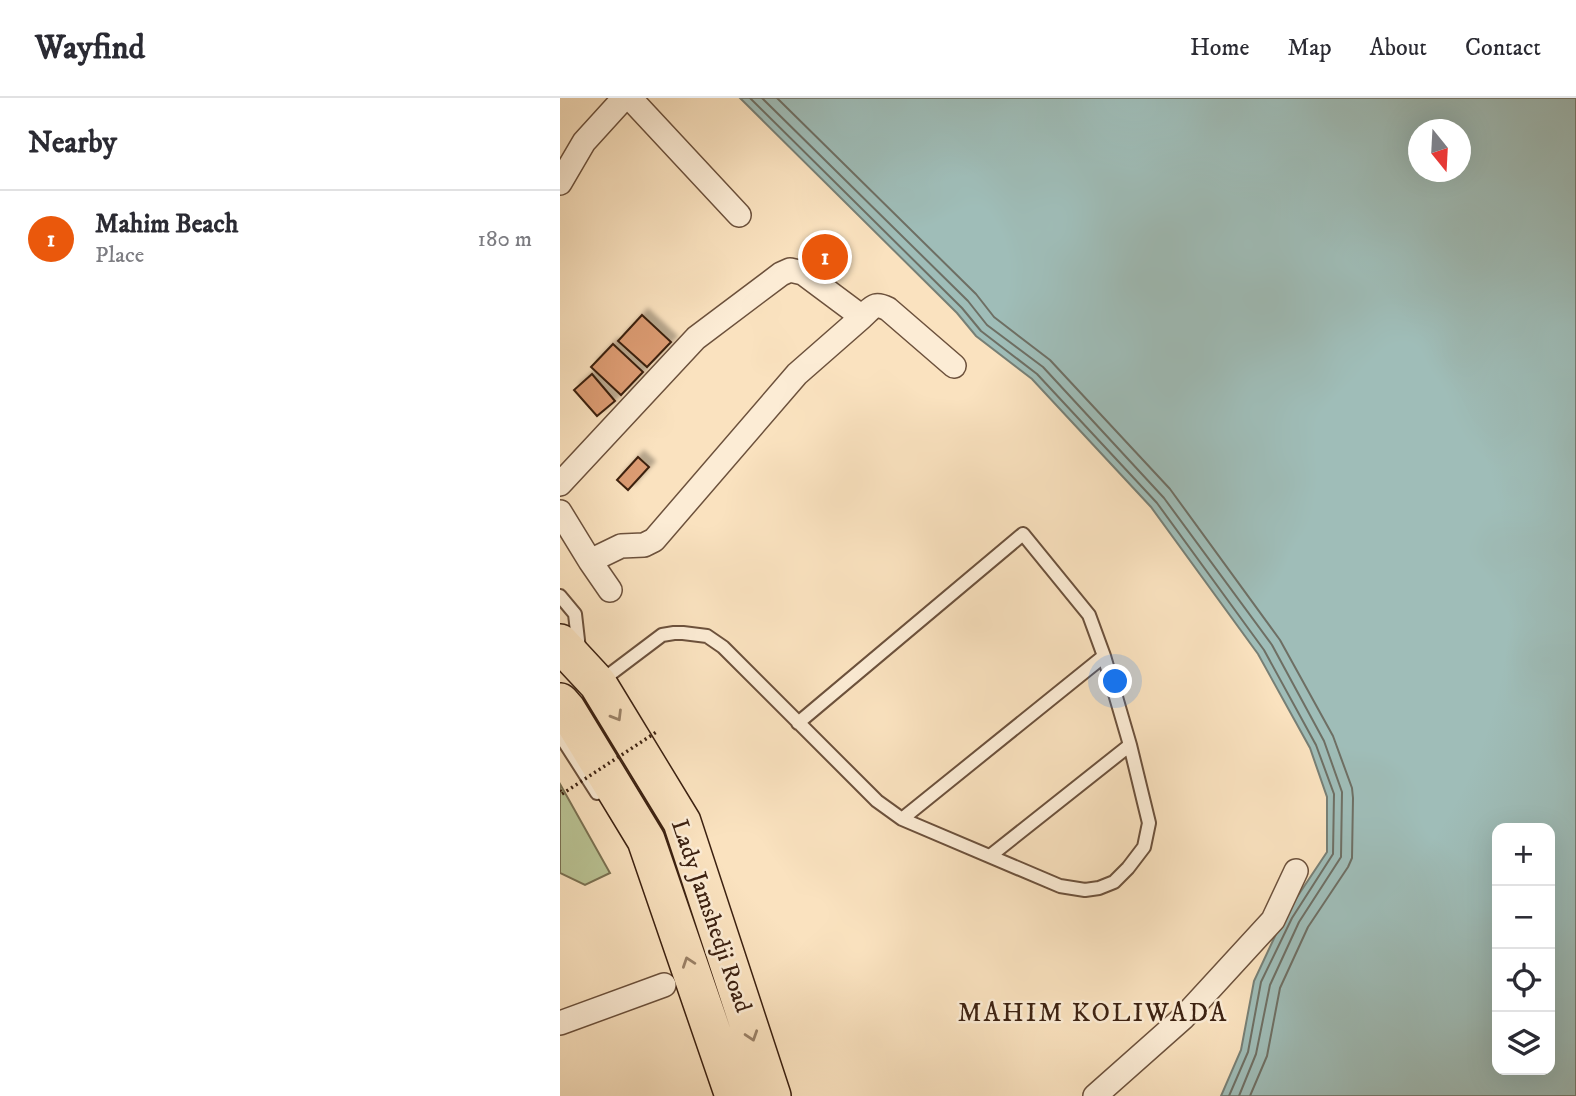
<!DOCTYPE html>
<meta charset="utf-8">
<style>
body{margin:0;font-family:"IM FELL DW Pica",serif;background:#f2f2f3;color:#2b2b33}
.controls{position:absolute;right:21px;bottom:21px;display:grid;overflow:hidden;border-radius:14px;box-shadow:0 7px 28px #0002}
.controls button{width:63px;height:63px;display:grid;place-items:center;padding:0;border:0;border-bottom:2px solid #e1e1e2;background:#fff;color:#2b2b33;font:35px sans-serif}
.compass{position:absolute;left:848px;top:21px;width:63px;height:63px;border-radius:50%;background:#fff;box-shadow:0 7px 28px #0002;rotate:162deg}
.you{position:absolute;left:556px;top:584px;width:24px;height:24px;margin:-18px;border:5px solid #fff;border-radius:50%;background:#1a73e8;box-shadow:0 0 0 10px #1a73e833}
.badge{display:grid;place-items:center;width:46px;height:46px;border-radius:50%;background:#ea580c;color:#fff;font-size:23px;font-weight:700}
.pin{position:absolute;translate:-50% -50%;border:4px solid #fff;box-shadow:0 2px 7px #0006}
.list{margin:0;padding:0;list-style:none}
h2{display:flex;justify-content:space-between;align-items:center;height:91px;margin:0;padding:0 28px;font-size:30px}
h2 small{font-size:23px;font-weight:400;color:#7c7c81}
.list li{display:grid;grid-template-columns:46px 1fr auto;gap:21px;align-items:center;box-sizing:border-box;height:98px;padding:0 28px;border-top:2px solid #e1e1e2}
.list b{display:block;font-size:26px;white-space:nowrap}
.list p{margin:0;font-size:23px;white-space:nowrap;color:#7c7c81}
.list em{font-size:23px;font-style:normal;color:#7c7c81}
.icon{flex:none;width:38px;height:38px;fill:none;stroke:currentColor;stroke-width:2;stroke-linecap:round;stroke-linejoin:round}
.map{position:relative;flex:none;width:1016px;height:998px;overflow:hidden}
header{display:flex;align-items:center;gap:42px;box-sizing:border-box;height:98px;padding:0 35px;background:#fff;border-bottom:2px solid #e1e1e2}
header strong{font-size:33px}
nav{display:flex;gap:38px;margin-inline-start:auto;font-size:24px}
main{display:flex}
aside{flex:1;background:#fff}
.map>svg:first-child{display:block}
</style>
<header>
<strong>Wayfind</strong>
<nav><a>Home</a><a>Map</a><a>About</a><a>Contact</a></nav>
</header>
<main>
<aside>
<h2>Nearby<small></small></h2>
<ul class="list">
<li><span class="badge">1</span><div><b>Mahim Beach</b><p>Place</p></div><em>180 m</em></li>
</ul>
</aside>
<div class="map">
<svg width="1016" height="998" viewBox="0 0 1016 998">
<defs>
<filter id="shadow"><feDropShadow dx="6" dy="-6" stdDeviation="2" flood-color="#0004"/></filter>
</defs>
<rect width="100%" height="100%" fill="#fae2bf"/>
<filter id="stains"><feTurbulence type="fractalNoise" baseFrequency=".00286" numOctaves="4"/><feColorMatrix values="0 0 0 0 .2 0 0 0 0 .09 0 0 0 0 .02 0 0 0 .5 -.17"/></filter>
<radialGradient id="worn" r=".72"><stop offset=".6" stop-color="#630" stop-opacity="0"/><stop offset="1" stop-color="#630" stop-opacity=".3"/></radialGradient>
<path fill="#bac495" stroke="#7b7253" stroke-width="2" d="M 0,686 L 50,775 L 25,787 L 0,775 Z"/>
<path fill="#9fbdb8" stroke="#777f75" stroke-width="2" fill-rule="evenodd" d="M 180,0 L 1016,0 L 1016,998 L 661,998 L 681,952 L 694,883 L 725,817 L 767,754 L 767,699 L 750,650 L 698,556 L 591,409 L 472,281 L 416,238 L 397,215 ZM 858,32 L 900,32 L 900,74 L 858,74 ZM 937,730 L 990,730 L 990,972 L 937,972 Z"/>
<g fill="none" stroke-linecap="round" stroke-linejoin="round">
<path stroke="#6e6f64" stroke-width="2" d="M 190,0 L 402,210 L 421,233 L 477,276 L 597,405 L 704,552 L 756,647 L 774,696 L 773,756 L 732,820 L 701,884 L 688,954 L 669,998
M 202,0 L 408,203 L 427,227 L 483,269 L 604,400 L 712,547 L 764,643 L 782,694 L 781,759 L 739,824 L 710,887 L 696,956 L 679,998
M 217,0 L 416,196 L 434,219 L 490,262 L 610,391 L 720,542 L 773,638 L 792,690 L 793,700 L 792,760 L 788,769 L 748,829 L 720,890 L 707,958 L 690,998"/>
</g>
<path fill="#dc9c73" stroke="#3c2111" stroke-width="2" filter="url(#shadow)" d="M 82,217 L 111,244 L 87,269 L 58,243 Z
M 53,246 L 83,274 L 61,297 L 31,269 Z
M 32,276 L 55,303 L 37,318 L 14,292 Z
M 78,359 L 89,369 L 68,392 L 57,382 Z"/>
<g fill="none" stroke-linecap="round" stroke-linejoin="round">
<g stroke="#6c513c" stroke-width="16">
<path id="lane" d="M 0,498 L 15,516 L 19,551
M 41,583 L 102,537 L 114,535 L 123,535 L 147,538 L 163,549 L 317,703 L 342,721 L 500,788 L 525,792 L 539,790 L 554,784 L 568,770 L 584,749 L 589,725 L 570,647 L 544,558 L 529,517 L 463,436 L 238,625
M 0,637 L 37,695
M 342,721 L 544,558
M 430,758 L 570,647"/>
</g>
<g stroke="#6c513c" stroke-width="26">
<path id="street" d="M 70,0 L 179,117
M 0,85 L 24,44 L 64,0
M 0,386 L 136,240 L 221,176 L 230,172 L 243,175 L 302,219 C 313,209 314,204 328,211 L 394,268
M 0,414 L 30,463 L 50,492
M 30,463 L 61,448 L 84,447 L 94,442 L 237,276 L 302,219
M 0,925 L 104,887
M 535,998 L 623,920 L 713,822 L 736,773"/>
</g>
<g stroke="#3c2111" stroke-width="40">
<path id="primary" d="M 0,545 L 38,586 L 122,724 L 212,998
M 0,604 L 7,612 L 86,742 L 174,998"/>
</g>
<path stroke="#3c2111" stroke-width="3.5" stroke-dasharray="2 3.5" stroke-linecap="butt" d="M 0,692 L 2,696"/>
<use href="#lane" stroke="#fcecd5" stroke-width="12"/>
<use href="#street" stroke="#fcecd5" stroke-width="23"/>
<use href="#primary" stroke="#fae2bf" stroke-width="37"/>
<path stroke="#3c2111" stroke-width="3.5" stroke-dasharray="2 3.5" stroke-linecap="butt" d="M 2,696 L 98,633"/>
</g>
<defs><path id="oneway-chevron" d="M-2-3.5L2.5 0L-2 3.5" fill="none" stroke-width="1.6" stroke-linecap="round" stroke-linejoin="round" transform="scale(1.75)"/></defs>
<g stroke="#9b8268">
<use href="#oneway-chevron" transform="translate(57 618) rotate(59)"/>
<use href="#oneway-chevron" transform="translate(128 864) rotate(-109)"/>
<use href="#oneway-chevron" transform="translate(192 938) rotate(72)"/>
</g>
<g text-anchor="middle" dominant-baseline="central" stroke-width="5" stroke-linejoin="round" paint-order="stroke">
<g font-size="24" fill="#3c2111" stroke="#fcecd5">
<text transform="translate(151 818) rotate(71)">Lady Jamshedji Road</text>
</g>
<g font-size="26" letter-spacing="2" fill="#3c2111" stroke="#fcecd5">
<text x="533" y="915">MAHIM KOLIWADA</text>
</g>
</g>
<rect width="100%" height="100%" filter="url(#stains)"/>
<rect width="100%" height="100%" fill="url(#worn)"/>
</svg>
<div class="controls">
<button>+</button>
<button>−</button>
<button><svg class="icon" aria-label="locate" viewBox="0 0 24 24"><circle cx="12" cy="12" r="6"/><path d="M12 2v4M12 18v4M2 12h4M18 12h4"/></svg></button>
<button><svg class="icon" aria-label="layers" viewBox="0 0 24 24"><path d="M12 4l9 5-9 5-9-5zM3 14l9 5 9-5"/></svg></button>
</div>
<svg class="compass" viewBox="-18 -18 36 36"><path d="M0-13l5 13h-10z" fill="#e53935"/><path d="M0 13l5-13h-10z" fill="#7c7c81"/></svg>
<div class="you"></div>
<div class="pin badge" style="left:265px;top:159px">1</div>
</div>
</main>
